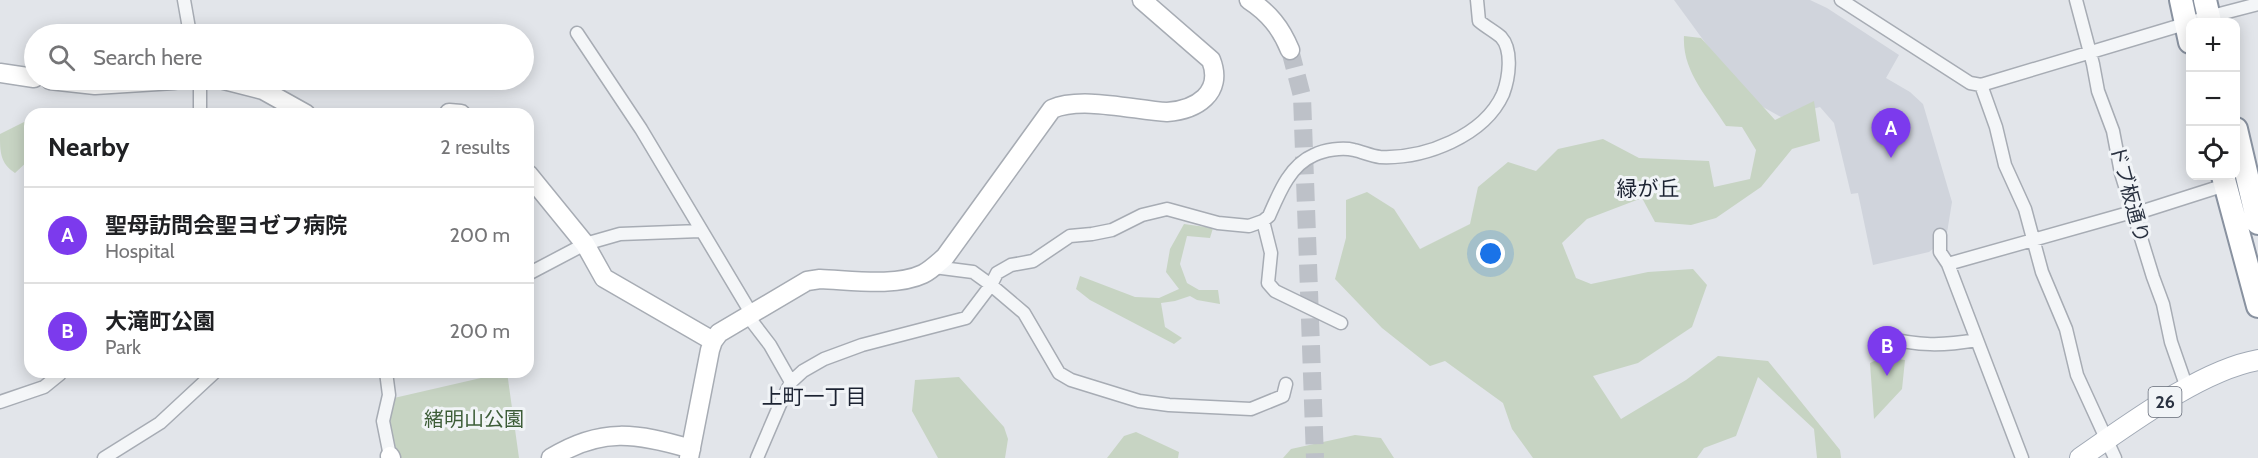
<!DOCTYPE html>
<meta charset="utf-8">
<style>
body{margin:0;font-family:Cabin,"Noto Sans JP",sans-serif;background:#f6f6f6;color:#202124}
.controls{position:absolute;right:18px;top:18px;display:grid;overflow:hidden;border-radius:12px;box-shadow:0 3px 15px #0003}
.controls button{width:54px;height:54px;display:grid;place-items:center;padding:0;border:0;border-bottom:2px solid #e0e0e0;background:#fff;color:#202124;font:30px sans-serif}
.you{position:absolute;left:1491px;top:254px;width:21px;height:21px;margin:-15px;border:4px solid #fff;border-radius:50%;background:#1a73e8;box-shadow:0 0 0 9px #1a73e833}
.badge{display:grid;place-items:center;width:39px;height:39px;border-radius:50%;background:#7c3aed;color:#fff;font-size:20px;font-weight:700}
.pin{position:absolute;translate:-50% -50px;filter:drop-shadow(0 2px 3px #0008)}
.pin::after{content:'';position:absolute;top:32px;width:21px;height:18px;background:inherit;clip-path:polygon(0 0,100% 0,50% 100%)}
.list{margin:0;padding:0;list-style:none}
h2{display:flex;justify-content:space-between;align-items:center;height:78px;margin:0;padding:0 24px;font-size:26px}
h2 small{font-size:20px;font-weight:400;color:#757577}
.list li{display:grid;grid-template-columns:39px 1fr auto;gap:18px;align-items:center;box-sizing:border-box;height:96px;padding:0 24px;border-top:2px solid #e0e0e0}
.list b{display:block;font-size:22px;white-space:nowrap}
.list p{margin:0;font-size:20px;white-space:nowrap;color:#757577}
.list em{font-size:20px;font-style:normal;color:#757577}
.icon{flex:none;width:33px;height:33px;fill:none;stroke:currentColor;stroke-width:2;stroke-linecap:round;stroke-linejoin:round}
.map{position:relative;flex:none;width:2258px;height:458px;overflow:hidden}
.search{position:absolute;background:#fff;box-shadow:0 3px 15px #0003;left:24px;top:24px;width:510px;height:66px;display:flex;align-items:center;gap:15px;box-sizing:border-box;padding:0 21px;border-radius:33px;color:#757577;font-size:22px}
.panel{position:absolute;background:#fff;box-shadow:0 3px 15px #0003;left:24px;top:108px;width:510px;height:270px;border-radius:18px}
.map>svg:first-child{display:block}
</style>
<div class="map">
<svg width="2258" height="458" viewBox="0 0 2258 458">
<rect width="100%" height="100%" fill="#e2e5ea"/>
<path fill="#d0d4dc" d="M 1674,0 L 1810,0 L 1827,8 L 1899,55 L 1886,78 L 1910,92 L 1923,104 L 1952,202 L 1946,239 L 1929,252 L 1873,265 L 1858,193 L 1851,194 L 1834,123 L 1820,107 L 1781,117 L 1745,97 Z"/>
<path fill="#c7d4c3" d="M 1684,36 L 1701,38 L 1775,120 L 1814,101 L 1820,141 L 1792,149 L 1761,187 L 1716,218 L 1691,225 L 1655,222 L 1642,198 L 1587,219 L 1562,243 L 1576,278 L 1591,284 L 1648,272 L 1693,269 L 1707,285 L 1692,327 L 1638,363 L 1593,376 L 1621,419 L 1686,380 L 1718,356 L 1768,361 L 1840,450 L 1841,458 L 1817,458 L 1814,429 L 1758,377 L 1736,436 L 1704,448 L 1697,458 L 1533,458 L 1512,429 L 1503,403 L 1445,361 L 1430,366 L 1382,328 L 1335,279 L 1346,238 L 1346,200 L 1367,192 L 1394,209 L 1420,249 L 1470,224 L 1478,187 L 1508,162 L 1536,171 L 1558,149 L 1603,139 L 1639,158 L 1709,161 L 1714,187 L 1750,179 L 1756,150 L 1742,127 L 1726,126 C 1708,97 1682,72 1684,36 Z
M 30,119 L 30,159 L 15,173 C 0,163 0,152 0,134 Z
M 1184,224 L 1213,228 L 1210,238 L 1187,236 L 1180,264 L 1187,283 L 1199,290 L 1218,290 L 1220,304 L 1197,300 L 1190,296 L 1175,301 L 1161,303 L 1165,327 L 1182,338 L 1174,344 L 1090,300 L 1076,289 L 1080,276 L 1135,297 L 1159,298 L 1179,289 L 1166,272 L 1170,249 Z
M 1883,357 L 1905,360 L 1902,389 L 1874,419 L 1870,363 Z
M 507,372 L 519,458 L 398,458 L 389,420 L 394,403 L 394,398 Z
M 959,377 L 1004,427 L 1008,439 L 1005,458 L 938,458 L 912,411 L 915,380 Z
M 1136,432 L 1179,452 L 1178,458 L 1107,458 L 1124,436 Z
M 1355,435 L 1381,438 L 1394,458 L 1283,458 L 1291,449 Z"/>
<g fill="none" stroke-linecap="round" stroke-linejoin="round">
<path stroke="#bdc1c8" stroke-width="18" stroke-dasharray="18 9" stroke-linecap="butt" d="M 1290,50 L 1302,96 L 1315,458"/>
<g stroke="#a7acb4" stroke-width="15">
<path id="street" d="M 184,0 L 190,34
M 1841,0 L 1970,83 L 1981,85 L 2208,17 L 2258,4
M 2076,0 L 2093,64 L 2098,91 L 2113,131 L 2121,173 L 2153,277 L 2163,304 L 2171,342 L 2187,388
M 577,33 L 641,129 L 751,313
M 200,80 L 200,114
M 1981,85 L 1996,127 L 2005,165 L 2025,209 L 2042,272 L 2066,329 L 2077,375 L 2115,458
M 1263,221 L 1271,253 L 1268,283 L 1275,291 L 1341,323
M 1940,235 L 1940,252 L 1948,264 L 2022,458
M 1948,264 L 2125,214 L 2134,214 L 2225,185
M 934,267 L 973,272 L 991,285 L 1024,313 L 1059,373 L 1071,380 L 1139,401 L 1169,405 L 1251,409 L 1283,396 L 1286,384
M 528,274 L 585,244 L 620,234 L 700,231
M 747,315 L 770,345 L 791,382
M 1883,337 C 1919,346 1942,346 1977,340
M 386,372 L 389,395 L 383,421 L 390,456
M 0,402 L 44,387 L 60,374 L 60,372
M 104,458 L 160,423 L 215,372
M 757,458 L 781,402 L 791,382 L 803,371 L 824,359 L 862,345 L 966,318 L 991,285 L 997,273 L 1011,265 L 1033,261 L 1070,236 L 1092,234 L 1112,230 L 1142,215 L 1167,209 L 1218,223 L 1249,226 L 1263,221 L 1269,216 C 1279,193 1290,165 1314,155 C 1324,150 1342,147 1354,150 C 1363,152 1371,156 1380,157 C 1425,159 1484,136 1503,94 C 1509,78 1513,50 1501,37 C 1494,31 1486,27 1479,21 L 1477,0"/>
</g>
<g stroke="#a7acb4" stroke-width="21">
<path id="secondary" d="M 1249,0 C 1269,13 1281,28 1290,50
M 0,73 L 34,78
M 50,80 L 95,85 L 174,80
M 224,80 L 263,90 L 306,114
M 449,113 L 461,114
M 528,174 L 585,244 L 604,278 L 713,341 L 719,333 L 807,281 L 820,279 C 850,280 896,287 923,274 C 931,270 938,263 945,257 L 1052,109 C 1081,96 1134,110 1167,112 C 1196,110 1224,93 1211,60 L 1142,0
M 390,456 L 391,458
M 551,458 C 601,427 637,433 691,449
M 689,458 L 710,350 L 713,341"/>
</g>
<g stroke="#a1a9b5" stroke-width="22">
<path id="primary" d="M 2080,458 C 2128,425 2201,370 2258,360"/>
</g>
<g stroke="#8992a0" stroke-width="26">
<path id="highway" d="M 2181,0 L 2190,42
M 2205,0 L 2210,22
M 2236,129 L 2258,223
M 2223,176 L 2258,306"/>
</g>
<use href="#street" stroke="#f4f6f8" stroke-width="12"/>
<use href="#secondary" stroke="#fff" stroke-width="18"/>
<use href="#primary" stroke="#fff" stroke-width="20"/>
<use href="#highway" stroke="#fff" stroke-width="22"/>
</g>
<g text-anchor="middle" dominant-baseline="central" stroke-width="6" stroke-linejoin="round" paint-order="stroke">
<rect fill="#f1f4f7" stroke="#666c78" stroke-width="1.5" x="2148.5" y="387" width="33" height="30" rx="4.5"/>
<g font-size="18" font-weight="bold" fill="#2a3241">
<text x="2165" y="402">26</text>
</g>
<g font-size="20" fill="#2a3241" stroke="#f1f4f7">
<text transform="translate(2130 194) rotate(75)">ドブ板通り</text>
</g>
<g font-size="20" fill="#3d5d38" stroke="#f1f4f7">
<text x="474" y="419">緒明山公園</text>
</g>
<g font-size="21" fill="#1c2332" stroke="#f1f4f7">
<text x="1648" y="188">緑が丘</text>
<text x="814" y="396">上町一丁目</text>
</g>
</g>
</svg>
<div class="controls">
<button>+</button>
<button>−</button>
<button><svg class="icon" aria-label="locate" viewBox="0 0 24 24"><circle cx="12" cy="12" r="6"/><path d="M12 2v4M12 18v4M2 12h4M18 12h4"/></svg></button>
</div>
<div class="you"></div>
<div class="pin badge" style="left:1891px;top:158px">A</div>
<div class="pin badge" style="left:1887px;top:376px">B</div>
<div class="search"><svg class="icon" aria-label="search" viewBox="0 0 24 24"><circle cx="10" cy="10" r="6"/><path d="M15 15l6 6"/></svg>Search here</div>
<section class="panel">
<h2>Nearby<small>2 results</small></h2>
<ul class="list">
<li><span class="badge">A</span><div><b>聖母訪問会聖ヨゼフ病院</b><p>Hospital</p></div><em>200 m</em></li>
<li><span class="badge">B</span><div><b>大滝町公園</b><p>Park</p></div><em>200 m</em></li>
</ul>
</section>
</div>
